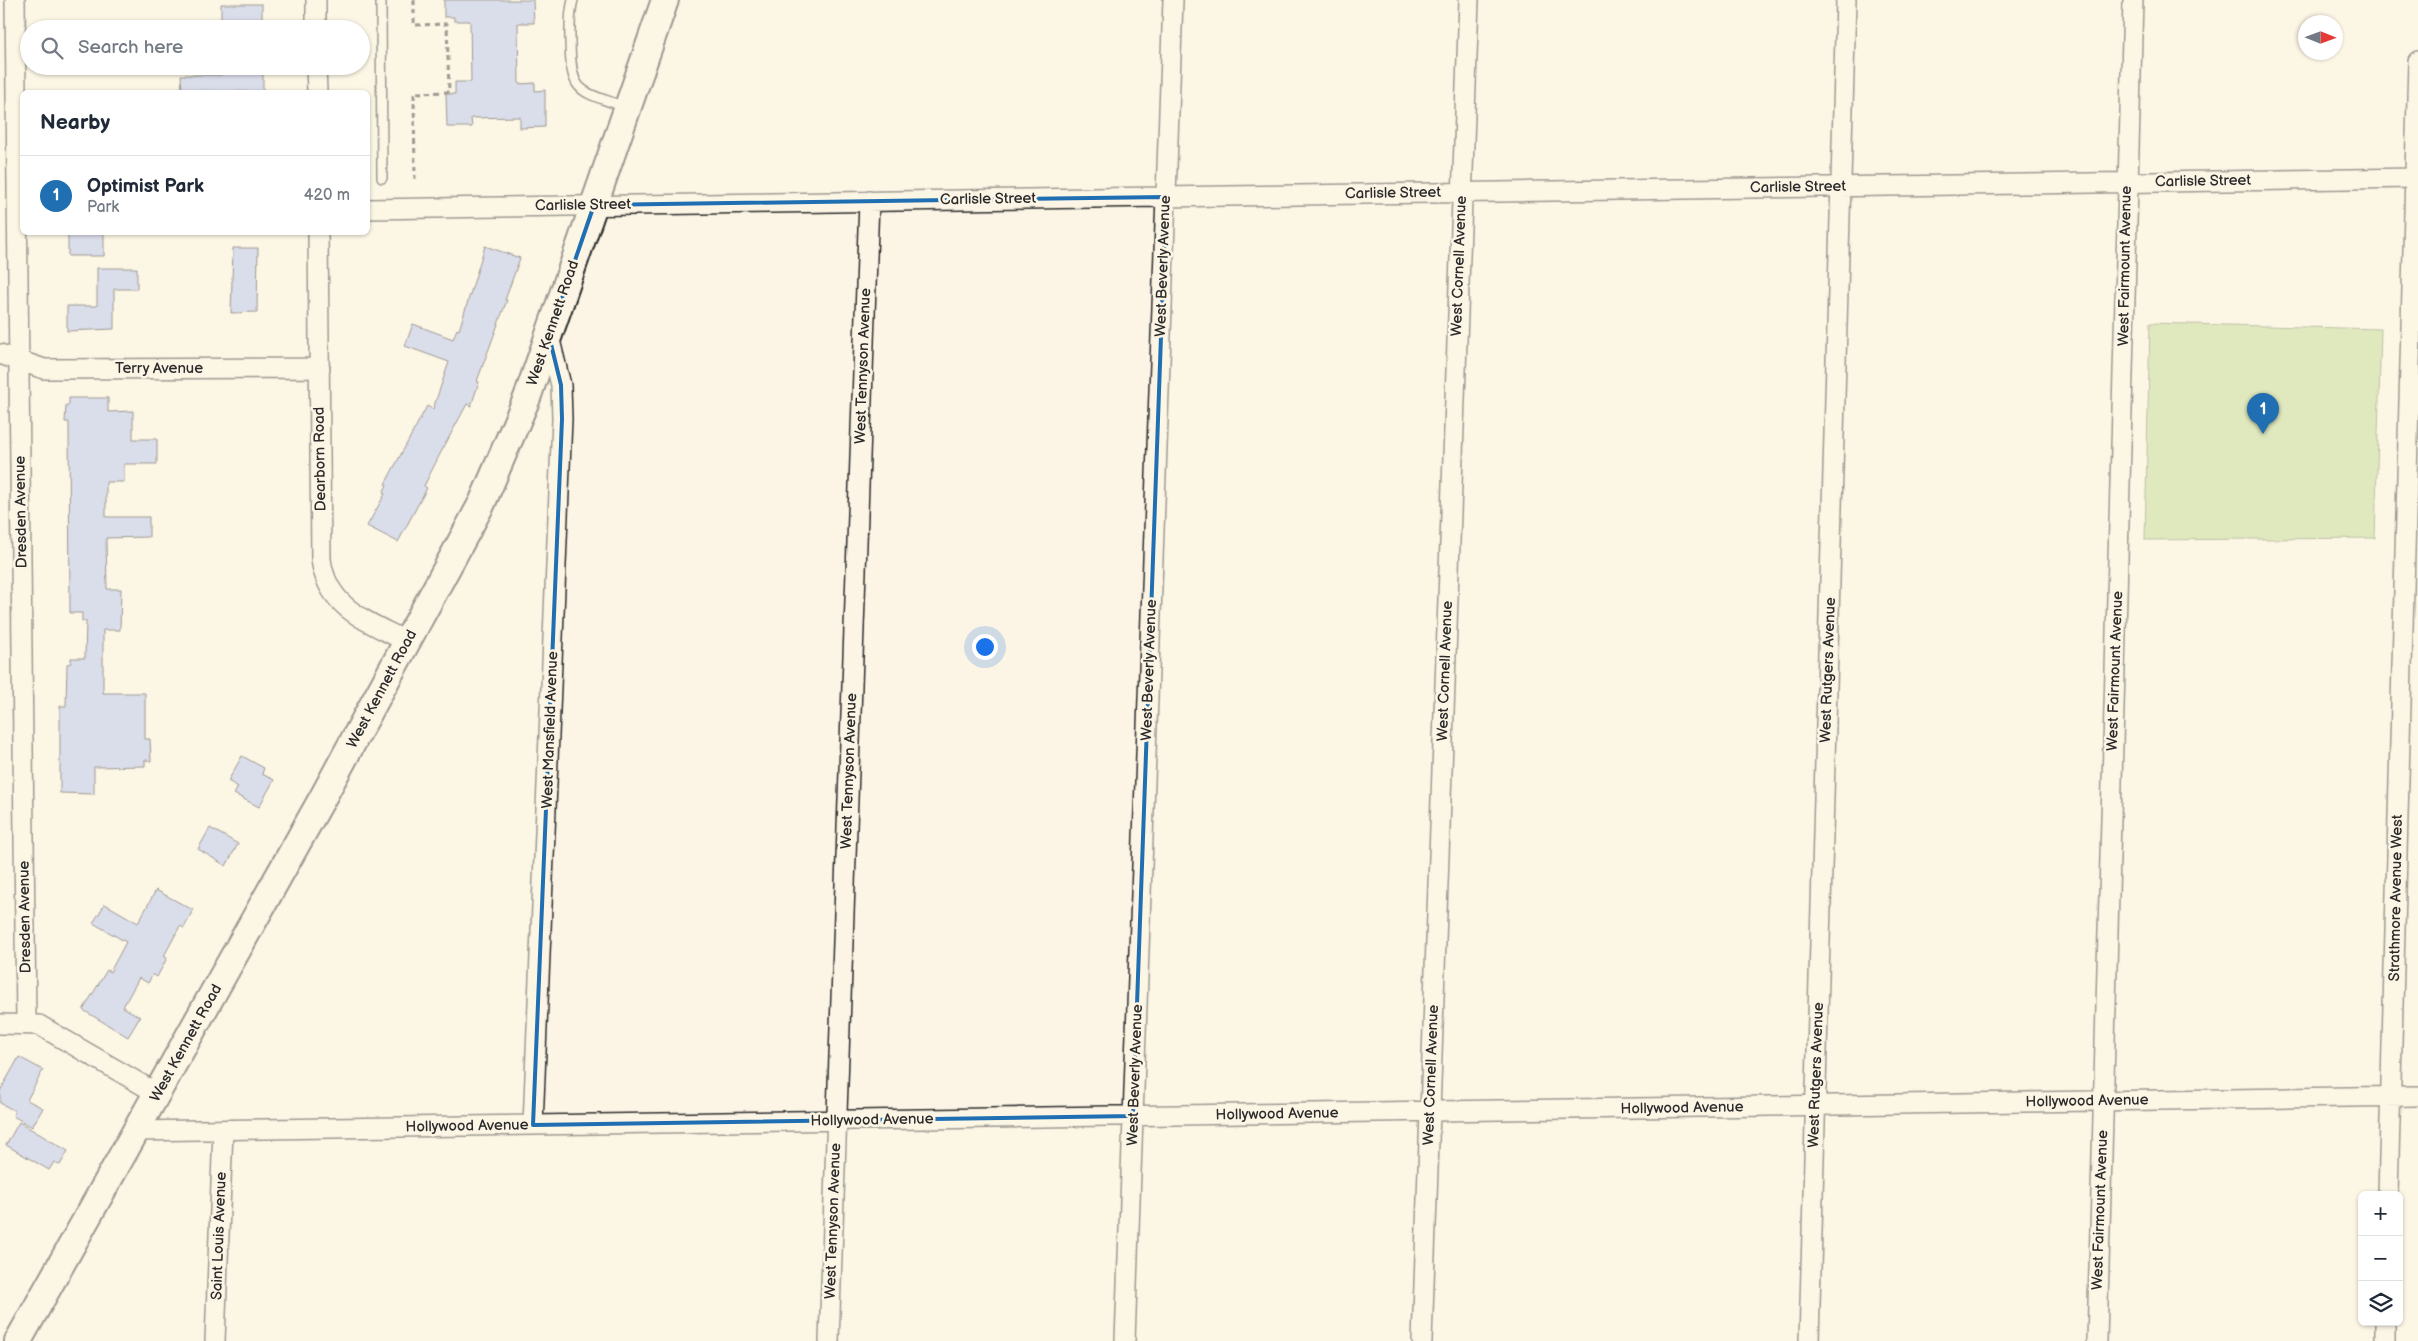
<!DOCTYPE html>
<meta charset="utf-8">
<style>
body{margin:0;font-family:"Balsamiq Sans",sans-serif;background:#f6f6f7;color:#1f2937}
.controls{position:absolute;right:15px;bottom:15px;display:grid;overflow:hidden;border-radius:8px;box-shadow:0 1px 4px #0004}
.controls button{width:45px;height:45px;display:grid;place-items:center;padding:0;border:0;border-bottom:1px solid #e0e1e3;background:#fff;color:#1f2937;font:25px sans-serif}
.compass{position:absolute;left:2298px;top:15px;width:45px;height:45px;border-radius:50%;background:#fff;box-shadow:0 1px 4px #0004;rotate:91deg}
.you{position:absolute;left:984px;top:646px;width:18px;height:18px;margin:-12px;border:4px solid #fff;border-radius:50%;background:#1a73e8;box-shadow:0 0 0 8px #1a73e833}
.badge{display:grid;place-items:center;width:32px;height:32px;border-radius:50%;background:#1f6fb2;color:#fff;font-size:16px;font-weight:700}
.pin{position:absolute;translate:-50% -41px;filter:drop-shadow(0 1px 2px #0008)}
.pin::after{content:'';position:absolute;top:26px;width:18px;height:15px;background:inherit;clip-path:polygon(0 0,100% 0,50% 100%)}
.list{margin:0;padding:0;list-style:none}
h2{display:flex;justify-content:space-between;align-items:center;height:65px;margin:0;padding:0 20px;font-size:21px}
h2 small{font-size:16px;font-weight:400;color:#747a83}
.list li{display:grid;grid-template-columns:32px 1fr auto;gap:15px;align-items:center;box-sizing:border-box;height:80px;padding:0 20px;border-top:1px solid #e0e1e3}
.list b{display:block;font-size:19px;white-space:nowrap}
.list p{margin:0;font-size:16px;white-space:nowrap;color:#747a83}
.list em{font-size:16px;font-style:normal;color:#747a83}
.icon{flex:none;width:28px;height:28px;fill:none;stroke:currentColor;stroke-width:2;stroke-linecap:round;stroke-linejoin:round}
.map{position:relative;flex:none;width:2418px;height:1341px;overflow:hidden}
.search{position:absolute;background:#fff;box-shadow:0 1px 4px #0004;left:20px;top:20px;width:350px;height:55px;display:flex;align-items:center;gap:12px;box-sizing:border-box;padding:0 18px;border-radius:28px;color:#747a83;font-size:19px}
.panel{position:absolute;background:#fff;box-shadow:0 1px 4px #0004;left:20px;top:90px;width:350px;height:145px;border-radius:8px}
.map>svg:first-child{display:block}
</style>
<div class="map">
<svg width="2418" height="1341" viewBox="0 0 2418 1341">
<rect width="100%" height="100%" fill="#fcf5e5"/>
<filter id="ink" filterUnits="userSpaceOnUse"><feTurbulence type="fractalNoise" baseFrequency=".02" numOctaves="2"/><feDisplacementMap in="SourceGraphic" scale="10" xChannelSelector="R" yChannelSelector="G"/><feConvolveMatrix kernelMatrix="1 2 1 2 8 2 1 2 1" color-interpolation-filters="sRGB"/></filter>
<g filter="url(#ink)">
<path fill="#bfd88f" stroke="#75825d" d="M 2150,323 L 2381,329 L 2375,538 L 2145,540 Z"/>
<path fill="#b2beef" stroke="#2b2b2b" d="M 444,0 L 533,0 L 534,23 L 518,23 L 519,84 L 535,83 L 535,91 L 545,90 L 545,127 L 520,128 L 520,117 L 471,118 L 472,127 L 447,127 L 446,94 L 455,94 L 455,82 L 471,82 L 470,21 L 454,21 L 454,17 L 444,17 Z
M 221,4 L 262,4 L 262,29 L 221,29 Z
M 222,66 L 263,66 L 263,92 L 182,91 L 181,75 L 222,75 Z
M 68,232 L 104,232 L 104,256 L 68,256 Z
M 485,246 L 520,258 L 505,300 L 507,300 L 477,381 L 479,382 L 471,406 L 467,404 L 439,456 L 424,486 L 427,488 L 398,542 L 367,526 L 385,494 L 383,493 L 387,485 L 385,484 L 427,406 L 433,409 L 449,362 L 405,346 L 413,324 L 453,339 L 457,329 L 459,330 Z
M 233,248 L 258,248 L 257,312 L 231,313 Z
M 97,268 L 137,268 L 137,289 L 114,289 L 114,329 L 67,331 L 67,306 L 97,306 Z
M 69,398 L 108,398 L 108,412 L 133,411 L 133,439 L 157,439 L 157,464 L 124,464 L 124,482 L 106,482 L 106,517 L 149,517 L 149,537 L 106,538 L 107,589 L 121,589 L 120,630 L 103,630 L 103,693 L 145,693 L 145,739 L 150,739 L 151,761 L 145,760 L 145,766 L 94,767 L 94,794 L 60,793 L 60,706 L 66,706 L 67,664 L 71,663 L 71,658 L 85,658 L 86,621 L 82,621 L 82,613 L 70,613 L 69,422 L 65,422 L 66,405 L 69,405 Z
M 242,756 L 264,768 L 262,774 L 274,780 L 259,807 L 234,794 L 238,787 L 228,781 Z
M 210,828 L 238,844 L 226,866 L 198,849 Z
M 156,890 L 193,910 L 184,928 L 180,926 L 164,956 L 167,958 L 157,977 L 153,974 L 148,983 L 139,978 L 123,1007 L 140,1017 L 128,1037 L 83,1010 L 107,970 L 110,972 L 126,942 L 93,923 L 105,904 L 138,923 Z
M 19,1057 L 43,1070 L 27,1100 L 43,1108 L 32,1127 L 13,1116 L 15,1111 L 0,1103 L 0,1091 Z
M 19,1122 L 68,1151 L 60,1165 L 54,1162 L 49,1170 L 6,1145 Z"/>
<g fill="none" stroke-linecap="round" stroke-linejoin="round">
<g stroke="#2b2b2b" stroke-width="12">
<path id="lane" d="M 381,0 L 382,178
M 573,0 C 569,14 570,28 570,42 C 571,95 579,90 625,107"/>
</g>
<g stroke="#2b2b2b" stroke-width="22">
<path id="street" d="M 15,0 L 26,1024
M 316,0 L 316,29
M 316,66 L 317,92
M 368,209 L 2418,178
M 318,232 L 321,559 C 327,609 368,621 407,642
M 0,354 L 44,369 L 320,368
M 0,1024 L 39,1025 L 158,1094
M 533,1125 L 562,419 L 561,385 L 549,336
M 136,1131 L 2418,1096
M 2388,1195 L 2418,61
M 215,1341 L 223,1130
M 829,1341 L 869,201
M 1125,1341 L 1173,0
M 1422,1341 L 1469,0
M 1809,1341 L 1846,0
M 2097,1341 L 2133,0
M 2385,1341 L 2385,1322"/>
</g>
<g stroke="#2b2b2b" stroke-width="30">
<path id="secondary" d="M 18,1341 L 323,797 L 482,503 L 527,398 L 665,0"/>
</g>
<path stroke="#2b2b2b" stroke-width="3" stroke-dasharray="5 4" stroke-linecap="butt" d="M 414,0 L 414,25 L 447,24 L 449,92 L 414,93 L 415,179"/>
<use href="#lane" stroke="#fcf5e5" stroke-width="9"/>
<use href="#street" stroke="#fcf5e5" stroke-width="19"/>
<use href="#secondary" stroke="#fcf5e5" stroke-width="26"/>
</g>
</g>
<path d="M0 0H2418V1341H0ZM 1166,197 L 1133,1116 L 533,1125 L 562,419 L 561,385 L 549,336 L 594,205 Z" fill="#fcf5e5" fill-opacity=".55" fill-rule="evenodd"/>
<path fill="none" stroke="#1f6fb2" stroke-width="4" stroke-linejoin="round" d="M 1166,197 L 1133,1116 L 533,1125 L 562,419 L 561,385 L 549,336 L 594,205 Z"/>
<g text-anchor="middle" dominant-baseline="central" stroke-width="5" stroke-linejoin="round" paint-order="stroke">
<g font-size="15" fill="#2b2b2b" stroke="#fcf5e5">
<text transform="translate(2203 181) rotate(-1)">Carlisle Street</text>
<text transform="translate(1798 187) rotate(-1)">Carlisle Street</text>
<text transform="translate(1393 193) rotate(-1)">Carlisle Street</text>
<text transform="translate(988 199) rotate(-1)">Carlisle Street</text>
<text transform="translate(583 205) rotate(-1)">Carlisle Street</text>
<text transform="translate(1163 266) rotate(-88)">West Beverly Avenue</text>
<text transform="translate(1459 266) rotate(-88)">West Cornell Avenue</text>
<text transform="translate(2125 266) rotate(-89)">West Fairmount Avenue</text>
<text transform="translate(553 323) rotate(-71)">West Kennett Road</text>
<text transform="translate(863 366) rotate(-88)">West Tennyson Avenue</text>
<text x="159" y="368">Terry Avenue</text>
<text transform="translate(320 459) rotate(-91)">Dearborn Road</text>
<text transform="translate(21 512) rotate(-91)">Dresden Avenue</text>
<text transform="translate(1149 670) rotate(-88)">West Beverly Avenue</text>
<text transform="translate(1828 670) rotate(-88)">West Rutgers Avenue</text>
<text transform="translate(1445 671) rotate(-88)">West Cornell Avenue</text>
<text transform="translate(2115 671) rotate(-88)">West Fairmount Avenue</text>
<text transform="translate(382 689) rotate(-62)">West Kennett Road</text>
<text transform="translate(550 730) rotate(-88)">West Mansfield Avenue</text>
<text transform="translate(849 771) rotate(-88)">West Tennyson Avenue</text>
<text transform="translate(2396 898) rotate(-89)">Strathmore Avenue West</text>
<text transform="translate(25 917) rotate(-91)">Dresden Avenue</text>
<text transform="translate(186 1043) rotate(-61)">West Kennett Road</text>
<text transform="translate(1135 1075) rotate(-88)">West Beverly Avenue</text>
<text transform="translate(1431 1075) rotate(-88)">West Cornell Avenue</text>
<text transform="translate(1816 1075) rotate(-88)">West Rutgers Avenue</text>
<text transform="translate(2087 1101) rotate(-1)">Hollywood Avenue</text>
<text transform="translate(1682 1108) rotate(-1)">Hollywood Avenue</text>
<text transform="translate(1277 1114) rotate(-1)">Hollywood Avenue</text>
<text transform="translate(872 1120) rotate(-1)">Hollywood Avenue</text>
<text transform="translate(467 1126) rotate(-1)">Hollywood Avenue</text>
<text transform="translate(2100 1210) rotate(-88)">West Fairmount Avenue</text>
<text transform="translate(833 1221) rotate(-88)">West Tennyson Avenue</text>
<text transform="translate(219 1236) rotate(-88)">Saint Louis Avenue</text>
</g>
</g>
</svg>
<div class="controls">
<button>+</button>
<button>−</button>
<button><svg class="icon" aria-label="layers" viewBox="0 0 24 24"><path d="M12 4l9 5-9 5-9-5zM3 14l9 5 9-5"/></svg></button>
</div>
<svg class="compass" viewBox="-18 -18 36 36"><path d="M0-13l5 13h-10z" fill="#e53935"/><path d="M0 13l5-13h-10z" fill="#747a83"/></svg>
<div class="you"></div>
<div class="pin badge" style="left:2263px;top:434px">1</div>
<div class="search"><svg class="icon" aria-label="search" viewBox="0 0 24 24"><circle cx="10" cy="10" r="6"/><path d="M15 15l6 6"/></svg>Search here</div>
<section class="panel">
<h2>Nearby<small></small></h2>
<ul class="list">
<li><span class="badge">1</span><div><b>Optimist Park</b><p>Park</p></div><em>420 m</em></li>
</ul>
</section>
</div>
